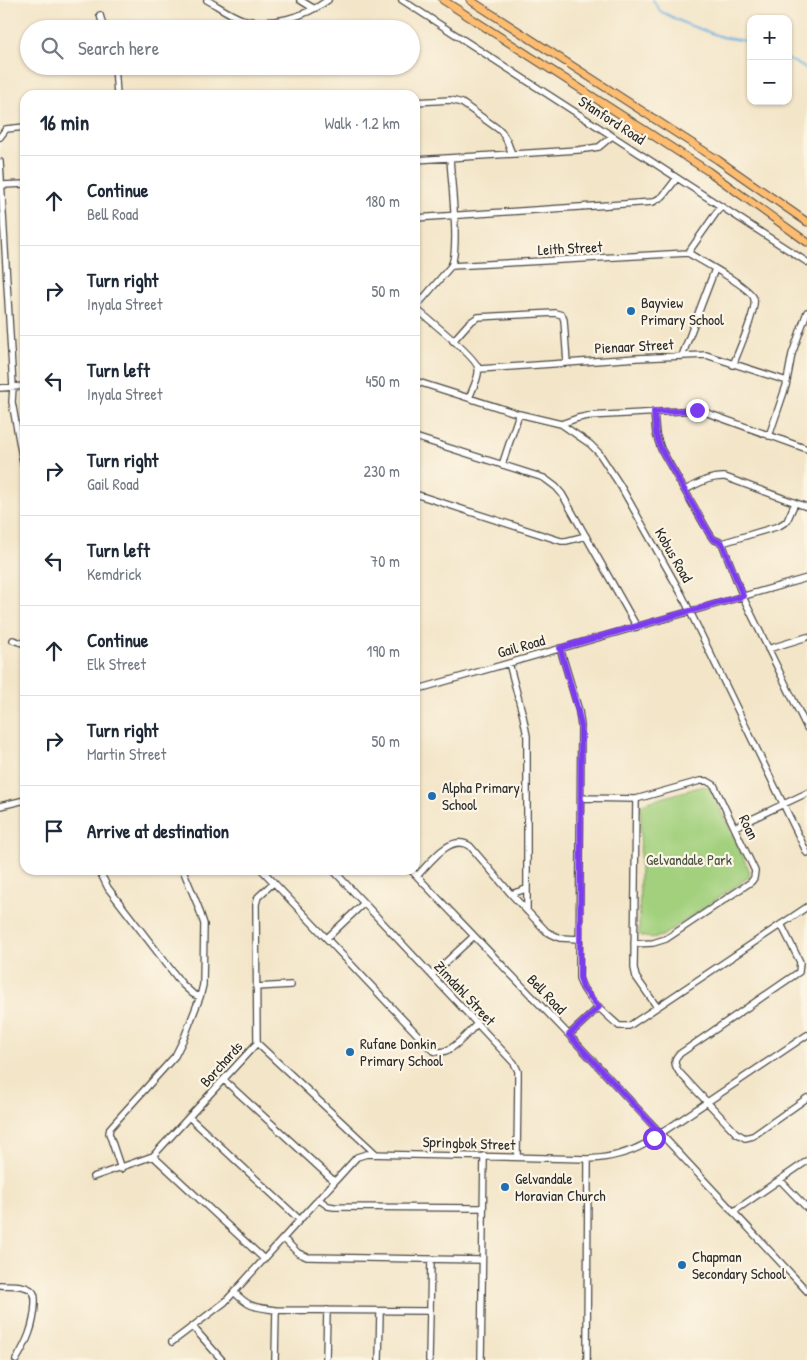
<!DOCTYPE html>
<meta charset="utf-8">
<style>
body{margin:0;font-family:"Patrick Hand",sans-serif;background:#f2f2f3;color:#1f2937}
.controls{position:absolute;right:15px;top:15px;display:grid;overflow:hidden;border-radius:10px;box-shadow:0 1px 4px #0004}
.controls button{width:45px;height:45px;display:grid;place-items:center;padding:0;border:0;border-bottom:1px solid #e0e1e3;background:#fff;color:#1f2937;font:25px sans-serif}
.stop{position:absolute;width:15px;height:15px;margin:-11px;border:4px solid #7c3aed;border-radius:50%;background:#fff}
.stop.end{background:#7c3aed;border-color:#fff;box-shadow:0 1px 5px #0008}
.list{margin:0;padding:0;list-style:none}
h2{display:flex;justify-content:space-between;align-items:center;height:65px;margin:0;padding:0 20px;font-size:21px}
h2 small{font-size:16px;font-weight:400;color:#747a83}
.list li{display:grid;grid-template-columns:32px 1fr auto;gap:15px;align-items:center;box-sizing:border-box;height:90px;padding:0 20px;border-top:1px solid #e0e1e3}
.list b{display:block;font-size:19px;white-space:nowrap}
.list p{margin:0;font-size:16px;white-space:nowrap;color:#747a83}
.list em{font-size:16px;font-style:normal;color:#747a83}
.icon{flex:none;width:28px;height:28px;fill:none;stroke:currentColor;stroke-width:2;stroke-linecap:round;stroke-linejoin:round}
.map{position:relative;flex:none;width:807px;height:1360px;overflow:hidden}
.search{position:absolute;background:#fff;box-shadow:0 1px 4px #0004;left:20px;top:20px;width:400px;height:55px;display:flex;align-items:center;gap:12px;box-sizing:border-box;padding:0 18px;border-radius:28px;color:#747a83;font-size:19px}
.panel{position:absolute;background:#fff;box-shadow:0 1px 4px #0004;left:20px;top:90px;width:400px;height:785px;border-radius:15px}
.map>svg:first-child{display:block}
</style>
<div class="map">
<svg width="807" height="1360" viewBox="0 0 807 1360">
<rect width="100%" height="100%" fill="#fcf5e5"/>
<filter id="ink" filterUnits="userSpaceOnUse"><feTurbulence type="fractalNoise" baseFrequency=".02" numOctaves="2"/><feDisplacementMap in="SourceGraphic" scale="10" xChannelSelector="R" yChannelSelector="G"/><feConvolveMatrix kernelMatrix="1 2 1 2 8 2 1 2 1" color-interpolation-filters="sRGB"/></filter>
<filter id="wash" filterUnits="userSpaceOnUse"><feTurbulence type="fractalNoise" baseFrequency=".0096" numOctaves="4" result="noise"/><feDisplacementMap in="SourceGraphic" scale="20" xChannelSelector="R" yChannelSelector="G"/><feGaussianBlur stdDeviation="1.12" result="paint"/><feColorMatrix in="noise" values="0 0 0 0 0 0 0 0 0 0 0 0 0 0 0 0 0 1.4 0 .05"/><feComposite in="paint" operator="in"/></filter>
<g filter="url(#wash)">
<rect width="100%" height="100%" fill="#f3e5c8"/>
<path fill="#a2d07d" stroke="#667e54" d="M 703,786 L 710,788 L 750,872 L 749,877 L 662,936 C 654,938 645,939 639,934 L 641,804 Z"/>
<g fill="none" stroke-linecap="round" stroke-linejoin="round">
<path stroke="#6aafe0" stroke-width="2" d="M 653,0 L 660,11 L 686,24 L 722,37 L 751,42
M 788,59 L 807,69"/>
</g>
</g>
<g filter="url(#ink)">
<g fill="none" stroke-linecap="round" stroke-linejoin="round">
<g stroke="#494743" stroke-width="8">
<path id="minor" d="M 207,0 C 218,6 230,15 242,19 C 270,27 305,17 328,0
M 300,0 L 313,8
M 402,0 L 807,262
M 100,15 L 104,29
M 115,66 L 117,95
M 415,102 L 451,100 L 462,103 L 501,131 L 507,141 L 512,154
M 0,137 L 6,129 L 25,127
M 415,160 L 578,150 L 599,147 L 612,136
M 0,162 L 13,387 L 12,402 L 25,473
M 2,185 L 25,184
M 415,218 L 653,202 L 663,196 L 677,178
M 688,253 C 700,260 752,288 754,299 C 757,309 738,353 733,365
M 451,266 L 688,253 L 721,206
M 415,308 L 451,266 C 460,250 451,180 450,158
M 415,308 C 426,317 476,357 478,368 C 480,376 472,390 469,398
M 453,341 L 469,323 L 478,317 L 555,313 L 562,315 L 564,320 L 567,363
M 682,356 L 715,269
M 479,369 L 637,358 L 706,355 L 787,381
M 415,381 L 519,414 L 561,424 L 590,444 L 599,453 L 620,485 L 682,595 L 807,853
M 0,388 L 25,386
M 654,412 L 656,434 L 661,449 L 709,533 L 713,539 L 722,543 L 779,526 L 787,521 L 795,503
M 561,424 L 578,418 L 588,416 L 699,410 L 807,449
M 769,436 L 786,386 L 792,354 L 807,312
M 415,437 L 544,478 L 556,487 L 562,494 L 637,627
M 502,465 L 519,414
M 685,490 C 699,483 710,476 725,477 L 807,507
M 415,494 L 561,541 L 566,541 L 586,536
M 722,543 L 743,597 L 807,728
M 13,640 L 25,644
M 560,648 L 579,711 L 581,726 L 579,978 C 584,997 605,1013 619,1026 L 629,1026 L 807,907
M 768,649 L 807,637
M 509,663 L 523,716 L 527,736 L 527,911
M 415,690 L 807,578
M 581,798 L 636,799 L 700,781 L 707,781 L 714,785 L 755,871 L 754,878 L 751,882 L 666,939 L 653,943 L 634,944
M 636,799 L 634,968 L 636,977 L 657,1007
M 0,806 L 25,800
M 735,827 L 807,793
M 99,870 L 108,888 L 182,984 L 193,994 L 200,997
M 262,870 L 431,1049 C 447,1061 466,1034 477,1024
M 333,870 L 514,1063 L 518,1071 L 518,1078 L 517,1157
M 411,870 L 569,1035 L 807,1291
M 417,876 C 430,863 450,833 470,846 L 511,894 L 547,932 L 560,938 L 579,939
M 511,894 L 526,889
M 781,924 L 800,962 L 799,972 L 678,1055 C 673,1061 675,1066 679,1072 L 736,1133 L 745,1138 L 753,1136 L 807,1098
M 327,938 L 364,903
M 432,975 L 474,936
M 256,987 L 291,985
M 569,1035 L 599,1007
M 257,1043 L 376,1154
M 224,1080 L 334,1181
M 189,1117 L 300,1220
M 153,1156 L 264,1259
M 121,1169 L 109,1133 L 110,1128 L 175,1056 L 184,1038 L 200,997 L 203,985 L 204,924 L 198,906 L 183,870
M 93,1177 L 153,1156 L 257,1043 L 256,904 L 258,897 L 273,883
M 780,1180 L 807,1208
M 318,1199 L 328,1206 L 334,1207 L 482,1208
M 733,1212 L 807,1161
M 283,1238 L 298,1253 L 307,1257 L 482,1260
M 0,1285 C 9,1286 24,1284 31,1290 C 36,1294 35,1299 35,1304 C 34,1326 27,1342 16,1360
M 234,1292 C 250,1308 254,1307 276,1310 L 430,1311
M 193,1327 L 222,1360
M 172,1342 L 225,1302 L 357,1157 L 367,1154 L 588,1159 C 609,1158 627,1154 645,1144 L 807,1035
M 275,1360 L 276,1310
M 326,1360 L 327,1310
M 379,1360 L 380,1312
M 429,1360 L 431,1260
M 481,1360 L 484,1156
M 587,1360 L 588,1159"/>
</g>
<g stroke="#494743" stroke-width="9">
<path id="major" d="M 443,0 L 708,171 L 807,242
M 470,0 L 718,160 L 807,222"/>
</g>
<use href="#minor" stroke="#fff" stroke-width="5.5"/>
<use href="#major" stroke="#fdbc70" stroke-width="7"/>
</g>
</g>
<g fill="none" stroke-linecap="round" stroke-linejoin="round" filter="url(#ink)">
<path stroke="#7c3aed" stroke-width="6" d="M 654,1138 L 661,1134 L 569,1035 L 599,1007 L 583,988 L 580,978 L 581,726 L 578,711 L 560,648 L 743,596 L 722,543 L 713,539 L 709,533 L 661,449 L 656,434 L 654,412 L 697,410"/>
</g>
<g fill="#1f6fb2" stroke="#fcf5e5" stroke-width="2">
<circle cx="631" cy="311" r="5"/>
<circle cx="432" cy="796" r="5"/>
<circle cx="350" cy="1052" r="5"/>
<circle cx="505" cy="1187" r="5"/>
<circle cx="682" cy="1265" r="5"/>
</g>
<g text-anchor="middle" dominant-baseline="central" stroke-width="4.5" stroke-linejoin="round" paint-order="stroke">
<g font-size="15" fill="#2b2b2b" stroke="#fcf5e5">
<text transform="translate(612 120) rotate(33)">Stanford Road</text>
<text transform="translate(570 248) rotate(-3)">Leith Street</text>
<text transform="translate(634 346) rotate(-3)">Pienaar Street</text>
<text transform="translate(674 555) rotate(60)">Kobus Road</text>
<text transform="translate(521 646) rotate(-16)">Gail Road</text>
<text transform="translate(749 827) rotate(64)">Roan</text>
<text transform="translate(465 993) rotate(47)">Zimdahl Street</text>
<text transform="translate(547 994) rotate(46)">Bell Road</text>
<text transform="translate(221 1064) rotate(-48)">Borchards</text>
<text transform="translate(469 1143) rotate(2)">Springbok Street</text>
</g>
<g font-size="15" fill="#2b2b2b" stroke="#fcf5e5" text-anchor="start">
<text x="641" y="302">Bayview<tspan x="641" dy="17">Primary School</tspan></text>
<text x="442" y="787">Alpha Primary<tspan x="442" dy="17">School</tspan></text>
<text x="360" y="1043">Rufane Donkin<tspan x="360" dy="17">Primary School</tspan></text>
<text x="515" y="1178">Gelvandale<tspan x="515" dy="17">Moravian Church</tspan></text>
<text x="692" y="1256">Chapman<tspan x="692" dy="17">Secondary School</tspan></text>
</g>
<g font-size="15" fill="#495440" stroke="#fcf5e5">
<text x="689" y="859">Gelvandale Park</text>
</g>
</g>
</svg>
<div class="controls">
<button>+</button>
<button>−</button>
</div>
<div class="stop" style="left:654px;top:1138px"></div>
<div class="stop end" style="left:697px;top:410px"></div>
<div class="search"><svg class="icon" aria-label="search" viewBox="0 0 24 24"><circle cx="10" cy="10" r="6"/><path d="M15 15l6 6"/></svg>Search here</div>
<section class="panel">
<h2>16 min<small>Walk · 1.2 km</small></h2>
<ul class="list">
<li><svg class="icon" aria-label="ahead" viewBox="0 0 24 24"><path d="M12 20V5M6 11l6-6 6 6"/></svg><div><b>Continue</b><p>Bell Road</p></div><em>180 m</em></li>
<li><svg class="icon" aria-label="right" viewBox="0 0 24 24"><path d="M7 20v-9h11M14 6l5 5-5 5"/></svg><div><b>Turn right</b><p>Inyala Street</p></div><em>50 m</em></li>
<li><svg class="icon" aria-label="left" viewBox="0 0 24 24"><path d="M17 20v-9H6M10 6l-5 5 5 5"/></svg><div><b>Turn left</b><p>Inyala Street</p></div><em>450 m</em></li>
<li><svg class="icon" aria-label="right" viewBox="0 0 24 24"><path d="M7 20v-9h11M14 6l5 5-5 5"/></svg><div><b>Turn right</b><p>Gail Road</p></div><em>230 m</em></li>
<li><svg class="icon" aria-label="left" viewBox="0 0 24 24"><path d="M17 20v-9H6M10 6l-5 5 5 5"/></svg><div><b>Turn left</b><p>Kemdrick</p></div><em>70 m</em></li>
<li><svg class="icon" aria-label="ahead" viewBox="0 0 24 24"><path d="M12 20V5M6 11l6-6 6 6"/></svg><div><b>Continue</b><p>Elk Street</p></div><em>190 m</em></li>
<li><svg class="icon" aria-label="right" viewBox="0 0 24 24"><path d="M7 20v-9h11M14 6l5 5-5 5"/></svg><div><b>Turn right</b><p>Martin Street</p></div><em>50 m</em></li>
<li><svg class="icon" aria-label="arrive" viewBox="0 0 24 24"><path d="M6 21V4h12l-3 4 3 4H6"/></svg><div><b>Arrive at destination</b></div></li>
</ul>
</section>
</div>
